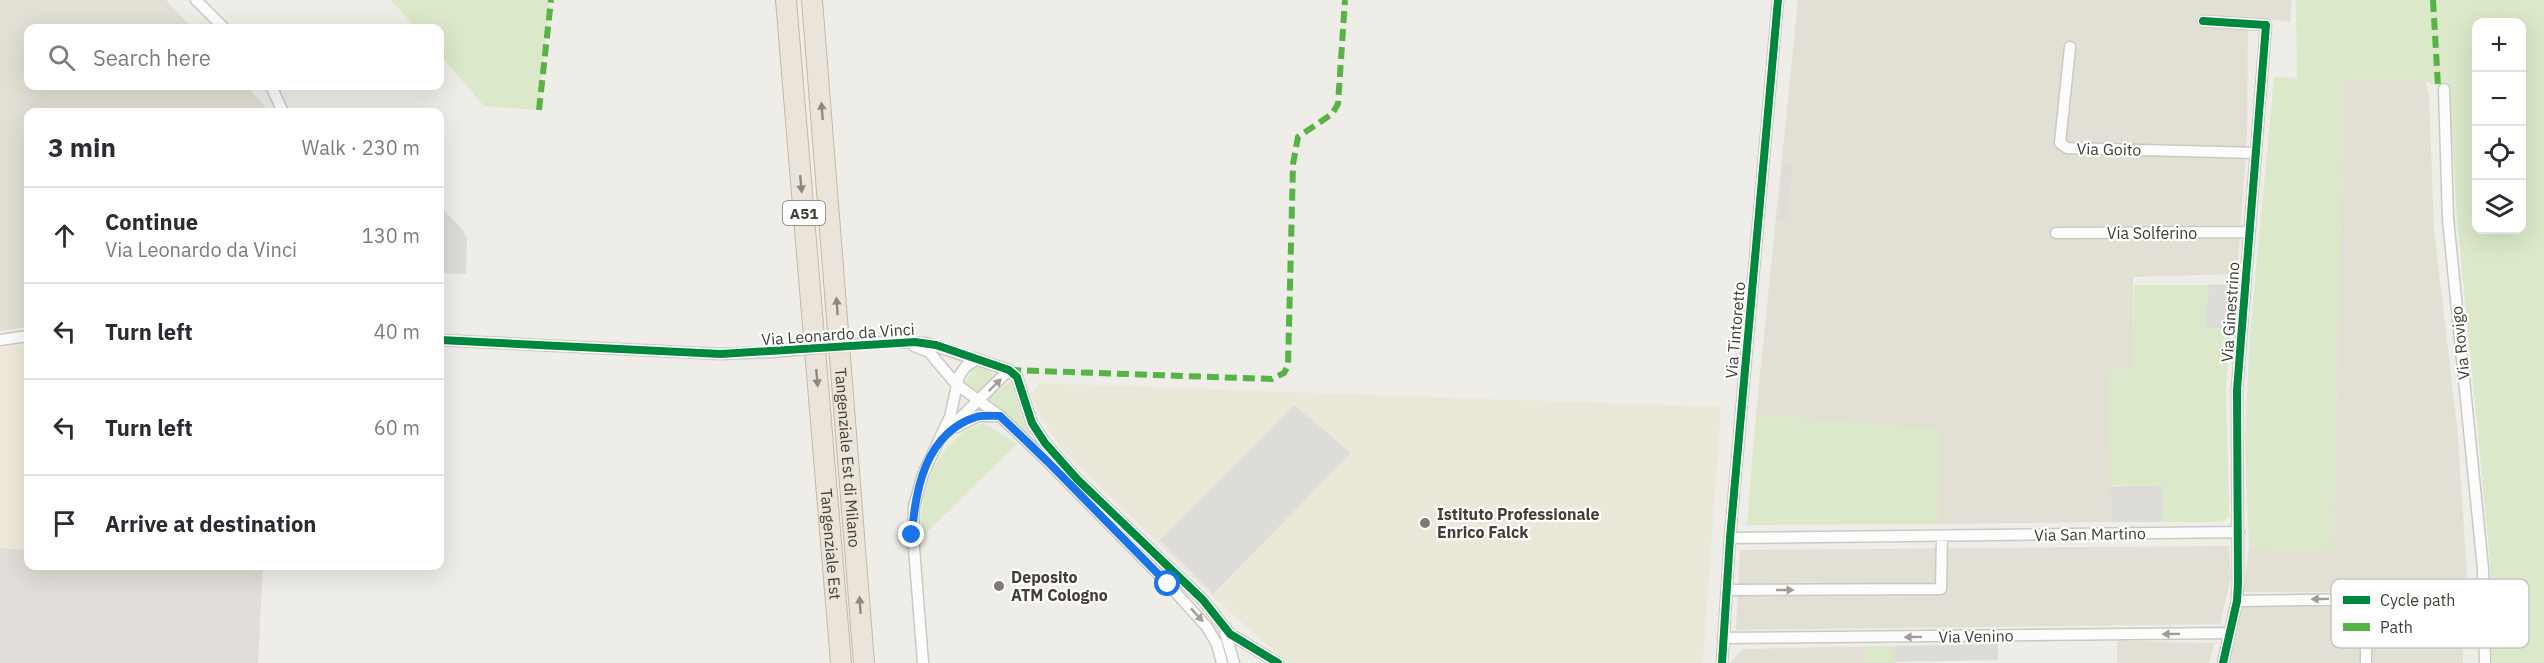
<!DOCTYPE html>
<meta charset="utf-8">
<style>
body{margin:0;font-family:"IBM Plex Sans",sans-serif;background:#f7f7f7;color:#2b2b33}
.controls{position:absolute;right:18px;top:18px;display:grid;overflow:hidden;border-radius:12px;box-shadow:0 6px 24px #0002}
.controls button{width:54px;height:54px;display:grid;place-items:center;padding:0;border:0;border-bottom:2px solid #e1e1e2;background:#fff;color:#2b2b33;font:30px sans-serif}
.stop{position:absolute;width:18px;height:18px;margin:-14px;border:4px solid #1a73e8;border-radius:50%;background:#fff}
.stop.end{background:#1a73e8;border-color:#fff;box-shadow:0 2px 6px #0008}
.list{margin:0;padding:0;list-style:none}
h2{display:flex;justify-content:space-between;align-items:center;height:78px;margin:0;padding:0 24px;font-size:26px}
h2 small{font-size:20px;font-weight:400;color:#7c7c81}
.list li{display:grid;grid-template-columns:39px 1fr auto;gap:18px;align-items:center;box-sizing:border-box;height:96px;padding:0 24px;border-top:2px solid #e1e1e2}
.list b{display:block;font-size:22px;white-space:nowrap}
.list p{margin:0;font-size:20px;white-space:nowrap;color:#7c7c81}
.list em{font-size:20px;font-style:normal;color:#7c7c81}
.icon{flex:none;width:33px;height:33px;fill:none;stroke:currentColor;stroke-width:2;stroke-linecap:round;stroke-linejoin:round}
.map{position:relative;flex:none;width:2544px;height:663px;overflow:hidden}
.search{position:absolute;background:#fff;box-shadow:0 6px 24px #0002;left:24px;top:24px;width:420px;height:66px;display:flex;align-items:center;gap:15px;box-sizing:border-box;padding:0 21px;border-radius:12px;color:#7c7c81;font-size:22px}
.panel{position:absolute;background:#fff;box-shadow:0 6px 24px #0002;left:24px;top:108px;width:420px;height:462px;border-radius:12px}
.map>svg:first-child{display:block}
</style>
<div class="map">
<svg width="2544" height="663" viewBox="0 0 2544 663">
<rect width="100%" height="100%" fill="#eeede8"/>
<path fill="#e2dfd5" d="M 0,0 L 166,0 L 192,28 L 28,28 L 28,86 L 246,86 L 265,106 L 267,112 L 28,112 L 28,327 L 0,331 Z
M 1798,0 L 2292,0 L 2290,22 L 2248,17 L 2247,138 L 2237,274 L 2133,277 L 2133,369 L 2109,370 L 2111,522 L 1938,524 L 1939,430 L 1756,414 Z
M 2344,80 L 2425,81 L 2429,95 L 2434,229 L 2458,435 L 2468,592 L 2243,592 L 2249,549 L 2333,550 Z
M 2229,546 L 2231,577 L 2220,624 L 1736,630 L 1740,550 Z
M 2462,603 L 2463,663 L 2228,663 L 2240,605 Z
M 2117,641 L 2214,643 L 2209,663 L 2117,663 Z
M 1895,646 L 1895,663 L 1729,663 L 1743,649 Z"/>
<path fill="#f0e9db" d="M 28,346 L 28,550 L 0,548 L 0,348 Z"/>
<path fill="#e1ded9" d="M 0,548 L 28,550 L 28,566 L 263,567 L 258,663 L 0,663 Z"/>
<path fill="#ebe8da" d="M 1039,383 L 1721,407 L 1703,663 L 1288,663 L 1214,598 L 1062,449 L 1040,416 L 1031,395 Z"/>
<path fill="#dbe8c9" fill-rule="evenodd" d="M 391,0 L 550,0 L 539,110 L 484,106 L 440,55 L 440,28 L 416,28 Z
M 2296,0 L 2544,0 L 2544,663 L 2492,663 L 2490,558 L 2457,218 L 2449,83 L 2438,86 L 2425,81 L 2344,80 L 2333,550 L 2249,549 L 2245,437 L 2250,335 L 2274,77 L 2297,78 ZM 2476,22 L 2522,22 L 2522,230 L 2476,230 Z
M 2134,285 L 2209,285 L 2205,328 L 2230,328 L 2226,386 L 2229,516 L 2222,522 L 2163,522 L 2163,486 L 2110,485 L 2109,370 L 2133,369 Z
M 982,365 L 993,374 L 992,383 L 979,392 L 965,383 L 974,367 Z
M 1012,380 L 1018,405 L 1032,433 L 1028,436 L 988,398 Z
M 1756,414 L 1939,429 L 1938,524 L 1747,525 Z
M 984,423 L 1017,444 L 922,537 C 917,491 937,438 984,423 Z
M 1892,647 L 1893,663 L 1865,663 L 1865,648 Z"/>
<path fill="#dddcd8" d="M 1783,164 L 1792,165 L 1787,220 L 1778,219 Z
M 440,206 L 461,228 L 467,238 L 466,274 L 440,273 Z
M 2235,284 L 2230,328 L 2205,328 L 2209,285 Z
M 1294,405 L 1351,453 L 1213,594 L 1160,540 Z
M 2110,486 L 2163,486 L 2163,522 L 2111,522 Z
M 1998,644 L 1998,660 L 1895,662 L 1895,646 Z"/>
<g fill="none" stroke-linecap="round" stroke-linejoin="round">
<g stroke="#cac9c4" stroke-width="13">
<path id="minor" d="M 196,0 L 224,28
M 2203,21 L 2266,25 L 2237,390 L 2238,583 L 2237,601 L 2223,663
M 2070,47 L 2060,143 L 2067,148 L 2256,153
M 271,86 L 283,112
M 2444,89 L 2448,219 L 2483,569 L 2485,663
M 2056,233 L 2249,232
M 0,340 L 28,336
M 440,340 L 721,354 L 773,352
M 884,342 L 926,343 L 1009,370 L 1017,377 L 1032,423 L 1045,443 L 1077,479 L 1203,600 L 1230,634 L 1278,663
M 914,346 L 929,352 L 956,384 L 1000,416 L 1047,461 L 1168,584 L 1207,627 L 1217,644 L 1222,663
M 957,427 L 978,416 L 1000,416
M 946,432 L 1009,370
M 1730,538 L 2239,532
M 1727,590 L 1941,589 L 1942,536
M 2237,601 L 2483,597
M 1225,632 L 1234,663
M 1723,638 L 2229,633
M 923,663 L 913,535 L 914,506 L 923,474 L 950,417 L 959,376 L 966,366 L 978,359
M 1722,663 L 1730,538 L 1778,0
M 2366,663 L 2366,599"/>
</g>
<g stroke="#c4baa4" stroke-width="22">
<g id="motorway">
<path id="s1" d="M 786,0 L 841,663"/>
<path id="s2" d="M 812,0 L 864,663"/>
</g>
</g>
<use href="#minor" stroke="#fcfcfc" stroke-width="10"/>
<use href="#motorway" stroke="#eae4da" stroke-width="20"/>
<g stroke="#cac9c4" stroke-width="13" stroke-linecap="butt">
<path id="minor-bridge" d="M 773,352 L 884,342"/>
</g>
<use href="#minor-bridge" stroke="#fcfcfc" stroke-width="10"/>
<path stroke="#57b346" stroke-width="6" stroke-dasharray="12 6" stroke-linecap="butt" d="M 2433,0 L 2438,86
M 539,110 L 551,0
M 1009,370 L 1272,379 L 1284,373 L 1288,366 L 1293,164 L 1298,137 L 1332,114 L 1338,104 L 1345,0"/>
<g stroke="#fff" stroke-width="11">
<path id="cycleway" d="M 2203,21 L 2266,25 L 2237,390 L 2238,583 L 2237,601 L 2223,663
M 440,340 L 721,354 L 915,342 L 936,345 L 1009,370 L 1017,377 L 1032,423 L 1045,443 L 1077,479 L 1203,600 L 1230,634 L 1278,663
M 1722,663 L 1730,538 L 1778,0"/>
</g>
<use href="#cycleway" stroke="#00873e" stroke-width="8"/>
</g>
<defs><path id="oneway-solid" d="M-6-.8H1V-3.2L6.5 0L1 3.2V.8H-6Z" transform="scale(1.5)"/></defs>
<g fill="#8e897f">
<use href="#oneway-solid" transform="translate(822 111) rotate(-95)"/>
<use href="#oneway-solid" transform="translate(801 184) rotate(85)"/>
<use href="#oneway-solid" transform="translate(837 306) rotate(-94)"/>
<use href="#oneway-solid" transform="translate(817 378) rotate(85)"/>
<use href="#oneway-solid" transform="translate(860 605) rotate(-94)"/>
</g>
<g fill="#a09d98">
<use href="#oneway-solid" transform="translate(995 385) rotate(-44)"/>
<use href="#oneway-solid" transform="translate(1785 590)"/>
<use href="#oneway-solid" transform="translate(2320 599) rotate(179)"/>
<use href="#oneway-solid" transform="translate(1197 615) rotate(47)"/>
<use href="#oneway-solid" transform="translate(2171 634) rotate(179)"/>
<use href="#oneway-solid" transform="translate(1913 637) rotate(179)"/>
</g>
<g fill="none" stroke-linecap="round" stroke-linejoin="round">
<path stroke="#1a73e8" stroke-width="8" d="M 912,535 C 915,489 926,433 976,417 C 983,415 992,416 1000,416 L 1047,461 L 1168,584"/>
</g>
<g fill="#7f7b74" stroke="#fff" stroke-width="2">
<circle cx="1425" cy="523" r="6"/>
<circle cx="999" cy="586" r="6"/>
</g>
<g text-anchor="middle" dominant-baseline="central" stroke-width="4.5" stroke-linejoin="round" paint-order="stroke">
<rect fill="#fff" stroke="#7b7872" stroke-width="1.5" x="783" y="201" width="42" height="24" rx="4.5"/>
<g font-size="15" font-weight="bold" fill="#433e35">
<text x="804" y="213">A51</text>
</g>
<g font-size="16" fill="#433e35" stroke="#fff">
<text transform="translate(2109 149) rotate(1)">Via Goito</text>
<text x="2152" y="233">Via Solferino</text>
<text transform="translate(2230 312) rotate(-86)">Via Ginestrino</text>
<text transform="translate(1735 330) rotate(-85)">Via Tintoretto</text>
<text transform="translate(838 334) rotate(-4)">Via Leonardo da Vinci</text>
<text transform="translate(2460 343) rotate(-96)">Via Rovigo</text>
<text stroke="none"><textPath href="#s2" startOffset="459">Tangenziale Est di Milano</textPath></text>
<text transform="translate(2090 534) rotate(-1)">Via San Martino</text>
<text stroke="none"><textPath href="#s1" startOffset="546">Tangenziale Est</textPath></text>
<text transform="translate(1976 636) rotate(-1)">Via Venino</text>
</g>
<g font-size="16" font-weight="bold" fill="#433e35" stroke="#fff" text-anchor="start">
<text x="1437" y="514">Istituto Professionale<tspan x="1437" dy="18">Enrico Falck</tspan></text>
<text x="1011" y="577">Deposito<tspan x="1011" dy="18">ATM Cologno</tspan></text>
</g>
</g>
<rect x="2331" y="579" width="198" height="69" rx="9" fill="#fff" stroke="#c7c5c2" stroke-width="1.5"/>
<rect x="2343" y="596" width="27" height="8" fill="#00873e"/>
<rect x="2343" y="623" width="27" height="8" fill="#57b346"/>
<g font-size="16" fill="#433e35">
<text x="2380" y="606">Cycle path</text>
<text x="2380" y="633">Path</text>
</g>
</svg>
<div class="controls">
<button>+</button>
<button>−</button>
<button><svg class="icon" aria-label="locate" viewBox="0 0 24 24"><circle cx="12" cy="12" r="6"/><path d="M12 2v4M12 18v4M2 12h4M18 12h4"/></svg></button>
<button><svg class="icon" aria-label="layers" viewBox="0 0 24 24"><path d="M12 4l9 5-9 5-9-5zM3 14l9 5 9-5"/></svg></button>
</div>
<div class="stop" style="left:1168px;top:584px"></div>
<div class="stop end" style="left:912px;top:535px"></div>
<div class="search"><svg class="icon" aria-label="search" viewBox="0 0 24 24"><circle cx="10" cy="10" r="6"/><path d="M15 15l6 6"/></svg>Search here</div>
<section class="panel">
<h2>3 min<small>Walk · 230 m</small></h2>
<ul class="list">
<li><svg class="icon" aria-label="ahead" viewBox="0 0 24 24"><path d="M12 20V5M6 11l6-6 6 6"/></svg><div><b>Continue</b><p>Via Leonardo da Vinci</p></div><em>130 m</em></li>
<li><svg class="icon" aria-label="left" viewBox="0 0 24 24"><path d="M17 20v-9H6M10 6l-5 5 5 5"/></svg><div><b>Turn left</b></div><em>40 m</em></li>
<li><svg class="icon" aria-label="left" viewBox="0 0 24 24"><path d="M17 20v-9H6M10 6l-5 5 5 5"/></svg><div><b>Turn left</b></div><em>60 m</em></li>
<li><svg class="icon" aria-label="arrive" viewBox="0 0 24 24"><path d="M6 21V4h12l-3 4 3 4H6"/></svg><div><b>Arrive at destination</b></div></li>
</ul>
</section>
</div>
